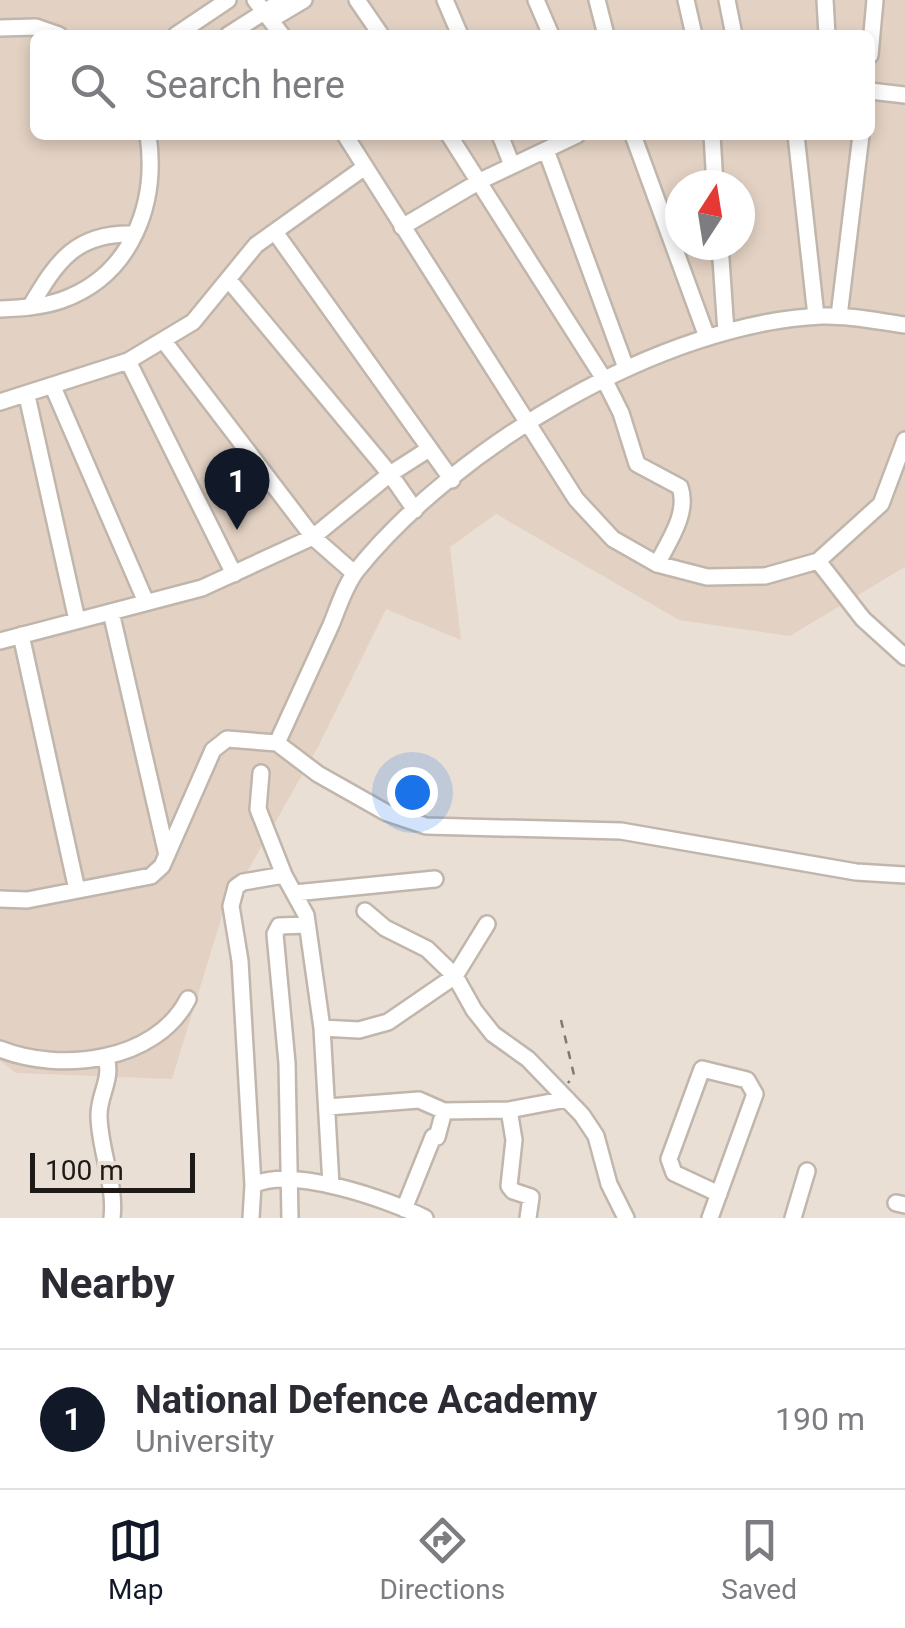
<!DOCTYPE html>
<style>
body{margin:0;font-family:Roboto,sans-serif;background:#f7f7f7;color:#2b2b33}
.compass{position:absolute;left:665px;top:170px;width:90px;height:90px;border-radius:50%;background:#fff;box-shadow:0 5px 15px #0003;rotate:12deg}
.scale{position:absolute;left:30px;bottom:25px;width:165px;box-sizing:border-box;padding-left:10px;border:5px solid #1e1a17;border-top:0;font-size:28px;line-height:35px;white-space:nowrap;color:#1e1a17;-webkit-text-stroke:8px #eadfd5;paint-order:stroke}
.you{position:absolute;left:412px;top:792px;width:35px;height:35px;margin:-25px;border:8px solid #fff;border-radius:50%;background:#1a73e8;box-shadow:0 0 0 15px #1a73e833}
.badge{display:grid;place-items:center;width:65px;height:65px;border-radius:50%;background:#111827;color:#fff;font-size:32px;font-weight:700}
.pin{position:absolute;translate:-50% -82px;filter:drop-shadow(0 2px 5px #0008)}
.pin::after{content:'';position:absolute;top:52px;width:35px;height:30px;background:inherit;clip-path:polygon(0 0,100% 0,50% 100%)}
.list{margin:0;padding:0;list-style:none}
h2{display:flex;justify-content:space-between;align-items:center;height:130px;margin:0;padding:0 40px;font-size:42px}
h2 small{font-size:32px;font-weight:400;color:#7c7c81}
.list li{display:grid;grid-template-columns:65px 1fr auto;gap:30px;align-items:center;box-sizing:border-box;height:140px;padding:0 40px;border-top:2px solid #e1e1e2}
.list b{display:block;font-size:38px;white-space:nowrap}
.list p{margin:0;font-size:32px;white-space:nowrap;color:#7c7c81}
.list em{font-size:32px;font-style:normal;color:#7c7c81}
.icon{flex:none;width:55px;height:55px;fill:none;stroke:currentColor;stroke-width:2;stroke-linecap:round;stroke-linejoin:round}
.map{position:relative;flex:none;width:905px;height:1218px;overflow:hidden}
.search{position:absolute;background:#fff;box-shadow:0 5px 15px #0003;left:30px;right:30px;top:30px;height:110px;display:flex;align-items:center;gap:25px;box-sizing:border-box;padding:0 35px;border-radius:15px;color:#7c7c81;font-size:38px}
.sheet{height:270px;background:#fff}
nav{display:flex;justify-content:space-around;align-items:center;box-sizing:border-box;height:140px;border-top:2px solid #e1e1e2;background:#fff;font-size:28px;color:#7c7c81}
nav a{display:grid;justify-items:center;gap:5px}
nav .on{color:#111827}
.map>svg:first-child{display:block}
</style>
<div class="map">
<svg width="905" height="1218" viewBox="0 0 905 1218">
<rect width="100%" height="100%" fill="#eadfd5"/>
<path fill="#e3d2c3" fill-rule="evenodd" d="M 0,0 L 905,0 L 905,567 L 790,636 L 679,620 L 496,514 L 450,547 L 461,640 L 386,609 L 318,747 L 222,916 L 172,1079 L 16,1073 L 0,1061 ZM 35,35 L 870,35 L 870,135 L 35,135 ZM 680,185 L 740,185 L 740,245 L 680,245 Z"/>
<g fill="none" stroke-linecap="round" stroke-linejoin="round">
<g stroke="#c0b6ac" stroke-width="20">
<path id="minor" d="M 255,0 L 282,35
M 357,0 L 381,35
M 445,0 L 460,35
M 536,0 L 551,35
M 597,0 L 606,35
M 686,0 L 694,35
M 727,0 L 734,35
M 825,0 L 827,35
M 272,19 L 304,0
M 0,28 L 36,27 L 59,35
M 176,35 L 228,0
M 228,35 L 283,0
M 870,55 L 875,0
M 870,91 L 905,95
M 345,135 L 576,499 L 613,539 L 657,564 L 707,577 L 765,576 L 818,561 L 881,504 L 905,440
M 449,135 L 604,379 L 621,413 L 637,464 L 680,487 C 689,513 669,541 657,564
M 500,135 L 512,165
M 633,135 L 707,337
M 712,135 L 715,185
M 796,135 L 816,316
M 546,150 L 626,368
M 402,227 L 480,181 L 577,135
M 275,232 L 452,480
M 720,245 L 726,332
M 228,279 L 390,474 L 415,510
M 30,307 C 57,261 76,232 134,234
M 0,309 C 20,308 42,307 62,300 C 132,275 158,203 148,135
M 839,316 L 861,135
M 163,340 L 313,537 L 354,573
M 128,361 L 234,574
M 53,387 L 146,602
M 27,396 L 77,620
M 0,402 L 128,361 L 193,322 L 256,245 L 365,167
M 818,561 L 863,619 L 905,657
M 111,612 L 167,855
M 21,635 L 77,890
M 0,641 L 202,588 L 313,537 L 390,474 L 429,449
M 277,743 C 295,704 313,665 331,625 C 338,608 345,585 357,570 C 456,447 661,323 822,316 C 849,315 877,321 905,325
M 261,773 L 258,809 L 284,875
M 295,893 L 435,879
M 0,899 L 27,900 L 151,876 L 162,866 L 213,750 L 227,739 L 277,743 L 318,774 L 387,813 L 426,826 L 621,831 L 856,872 L 905,875
M 365,911 L 385,928 L 427,949 L 455,976 L 474,1010 L 493,1034 L 528,1059 L 582,1115 L 596,1136 L 609,1184 L 626,1218
M 322,1028 L 359,1030 L 388,1022 L 455,976 L 487,924
M 0,1049 C 60,1073 156,1062 188,999
M 106,1057 C 113,1080 98,1095 99,1117 C 100,1152 116,1184 112,1218
M 328,1107 L 419,1100 L 444,1111 L 509,1110 L 567,1099
M 509,1110 L 514,1140 L 509,1186 L 513,1191 L 531,1197 L 528,1218
M 253,1185 C 292,1166 387,1199 425,1218
M 896,1203 L 905,1205
M 404,1209 L 433,1137 L 437,1137 L 444,1111
M 251,1218 L 253,1185 L 240,961 L 231,906 L 236,887 L 243,882 L 284,875 L 306,915 L 322,1028 L 331,1185
M 290,1218 L 287,1063 L 275,934 L 279,926 L 307,925
M 710,1218 L 755,1094 L 747,1080 L 702,1069 L 669,1159 L 674,1173 L 719,1194
M 793,1218 L 807,1171"/>
</g>
<path stroke="#807973" stroke-width="2.5" stroke-dasharray="8 8" stroke-linecap="butt" d="M 561,1020 L 574,1075 L 568,1083"/>
<use href="#minor" stroke="#fff" stroke-width="15"/>
</g>
</svg>
<svg class="compass" viewBox="-18 -18 36 36"><path d="M0-13l5 13h-10z" fill="#e53935"/><path d="M0 13l5-13h-10z" fill="#7c7c81"/></svg>
<div class="scale">100 m</div>
<div class="you"></div>
<div class="pin badge" style="left:237px;top:530px">1</div>
<div class="search"><svg class="icon" aria-label="search" viewBox="0 0 24 24"><circle cx="10" cy="10" r="6"/><path d="M15 15l6 6"/></svg>Search here</div>
</div>
<section class="sheet">
<h2>Nearby<small></small></h2>
<ul class="list">
<li><span class="badge">1</span><div><b>National Defence Academy</b><p>University</p></div><em>190 m</em></li>
</ul>
</section>
<nav>
<a class="on"><svg class="icon" aria-label="map" viewBox="0 0 24 24"><path d="M3 6l6-2 6 2 6-2v14l-6 2-6-2-6 2zM9 4v14M15 6v14"/></svg>Map</a>
<a><svg class="icon" aria-label="directions" viewBox="0 0 24 24"><path d="M12 3l9 9-9 9-9-9zM9 14v-3h6M13 9l2 2-2 2"/></svg>Directions</a>
<a><svg class="icon" aria-label="saved" viewBox="0 0 24 24"><path d="M7 4h10v16l-5-4-5 4z"/></svg>Saved</a>
</nav>
